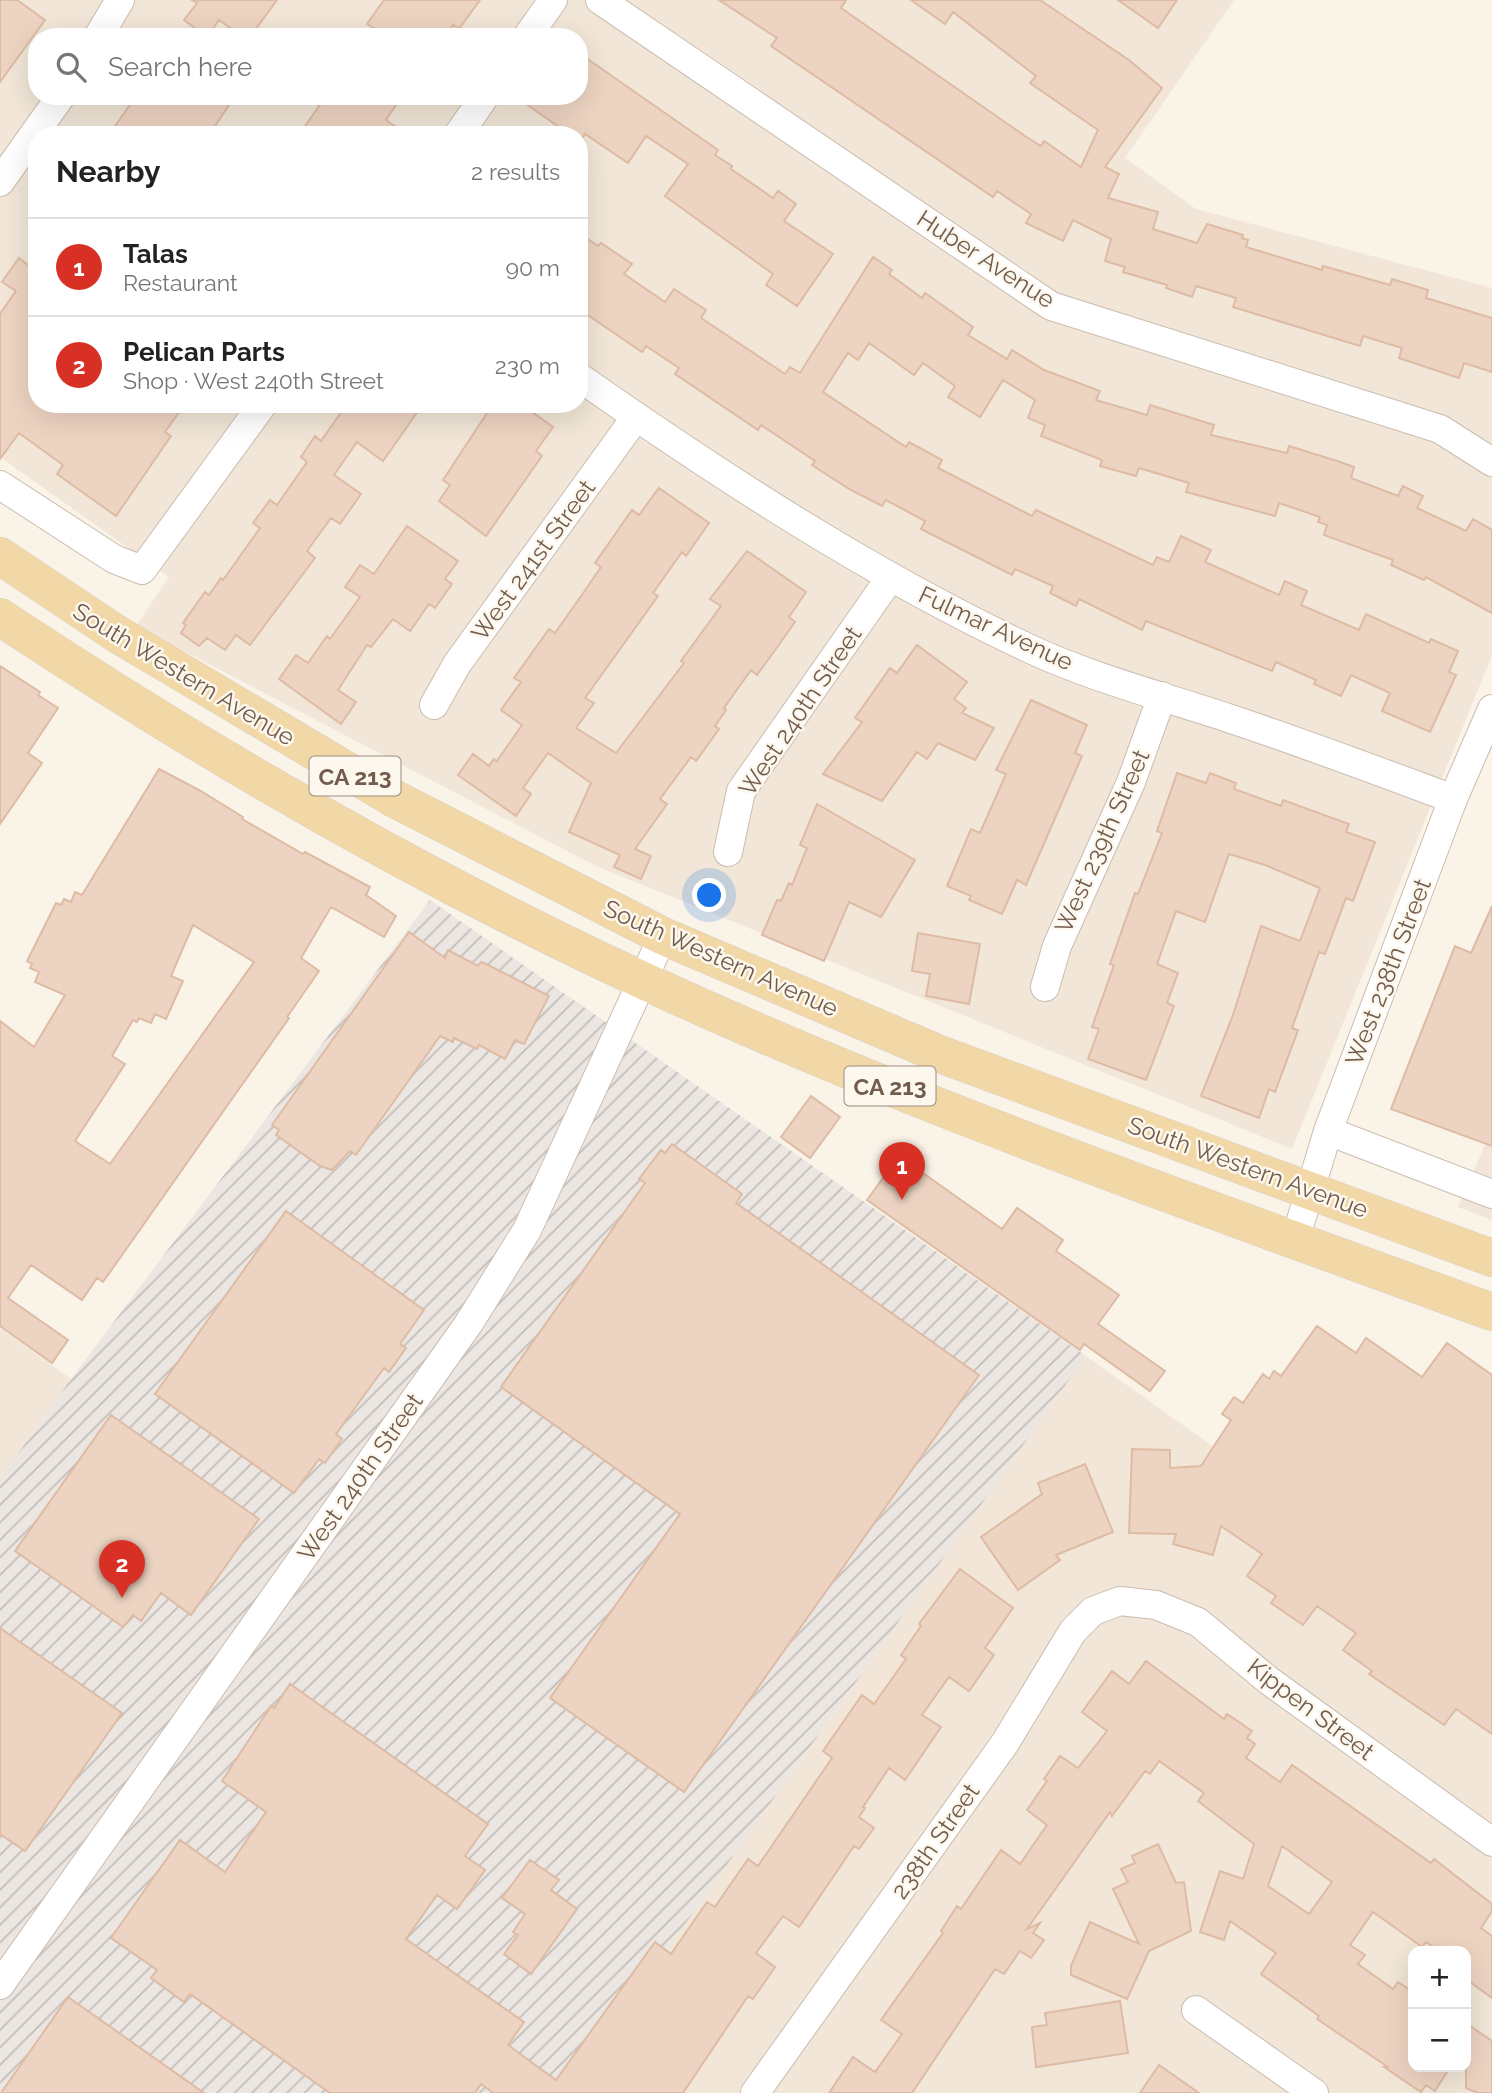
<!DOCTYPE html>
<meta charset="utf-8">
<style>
body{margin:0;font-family:Raleway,sans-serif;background:#f2f2f2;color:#222}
.controls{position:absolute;right:21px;bottom:21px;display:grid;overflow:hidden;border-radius:14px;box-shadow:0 7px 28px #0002}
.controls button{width:63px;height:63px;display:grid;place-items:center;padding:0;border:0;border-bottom:2px solid #e0e0e0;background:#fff;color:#222;font:35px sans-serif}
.you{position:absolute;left:710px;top:896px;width:24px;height:24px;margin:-18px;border:5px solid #fff;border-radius:50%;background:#1a73e8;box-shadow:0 0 0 10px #1a73e833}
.badge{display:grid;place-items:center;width:46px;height:46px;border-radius:50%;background:#d93025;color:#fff;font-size:23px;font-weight:700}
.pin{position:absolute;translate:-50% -58px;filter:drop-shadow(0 2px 4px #0008)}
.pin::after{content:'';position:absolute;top:37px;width:24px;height:21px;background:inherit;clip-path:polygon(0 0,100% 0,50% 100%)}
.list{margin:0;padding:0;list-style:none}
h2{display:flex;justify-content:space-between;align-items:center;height:91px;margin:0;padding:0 28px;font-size:30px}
h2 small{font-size:23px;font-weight:400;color:#767676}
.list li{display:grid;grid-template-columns:46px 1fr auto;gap:21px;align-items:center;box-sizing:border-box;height:98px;padding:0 28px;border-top:2px solid #e0e0e0}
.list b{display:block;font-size:26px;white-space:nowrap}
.list p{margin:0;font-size:23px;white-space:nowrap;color:#767676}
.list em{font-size:23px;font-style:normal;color:#767676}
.icon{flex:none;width:38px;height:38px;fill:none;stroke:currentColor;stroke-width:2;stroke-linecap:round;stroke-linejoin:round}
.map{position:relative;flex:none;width:1492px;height:2093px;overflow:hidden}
.search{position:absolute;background:#fff;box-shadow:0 7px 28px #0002;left:28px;top:28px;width:560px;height:77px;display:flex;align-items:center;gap:18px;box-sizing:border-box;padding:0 24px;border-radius:28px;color:#767676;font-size:26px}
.panel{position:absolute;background:#fff;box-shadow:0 7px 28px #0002;left:28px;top:126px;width:560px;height:287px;border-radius:28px}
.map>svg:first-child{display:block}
</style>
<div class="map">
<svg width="1492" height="2093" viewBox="0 0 1492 2093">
<defs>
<pattern id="industrial-furrows" width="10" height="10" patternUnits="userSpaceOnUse" patternTransform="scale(1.75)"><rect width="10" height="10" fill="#ebe6e1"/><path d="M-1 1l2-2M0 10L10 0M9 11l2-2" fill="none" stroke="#c3beb9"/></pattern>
</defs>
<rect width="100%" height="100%" fill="#faf3e8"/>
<path fill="#f1e6d7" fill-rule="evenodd" d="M 0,0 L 1234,0 L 1125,158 L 1196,209 L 1492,288 L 1492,655 L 1292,1149 L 594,865 L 136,626 L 169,577 L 0,457 ZM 37,37 L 579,37 L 579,96 L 37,96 ZM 37,135 L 579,135 L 579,404 L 37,404 Z
M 1492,1129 L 1492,1220 L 1458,1207 Z
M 0,1328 L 71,1379 L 0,1479 Z
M 1086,1356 L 1492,1645 L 1492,2093 L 566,2093 ZM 1413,1951 L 1466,1951 L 1466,2067 L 1413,2067 Z"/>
<path fill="url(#industrial-furrows)" d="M 430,900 L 1086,1356 L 566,2093 L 0,2093 L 0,1479 L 71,1379 Z"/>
<path fill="#edd4c2" stroke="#debba4" stroke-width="2" fill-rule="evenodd" d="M 0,0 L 17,0 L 45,20 L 0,82 Z
M 192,0 L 277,0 L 250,37 L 243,37 L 219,20 L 207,37 L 184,20 L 197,3 Z
M 384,0 L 480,0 L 459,29 L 453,25 L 445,37 L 369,37 L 375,29 L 367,24 Z
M 719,0 L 846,0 L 841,8 L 1025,136 L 1041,146 L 1044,141 L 1081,167 L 1098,130 L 1030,83 L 1036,76 L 953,12 L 945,24 L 911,0 L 1040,0 L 1129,60 L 1162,88 L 1105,167 L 1119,174 L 1108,198 L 1158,212 L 1153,229 L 1197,243 L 1207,224 L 1243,235 L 1242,238 L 1248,240 L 1246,247 L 1322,270 L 1323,266 L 1390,285 L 1392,279 L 1428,290 L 1426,298 L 1492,318 L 1492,372 L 1464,363 L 1459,378 L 1399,358 L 1402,348 L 1363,336 L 1360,346 L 1233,307 L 1236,298 L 1196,286 L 1192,297 L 1166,288 L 1167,285 L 1123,272 L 1125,267 L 1105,261 L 1111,239 L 1073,220 L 1063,241 L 1026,223 L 1031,214 L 997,191 L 993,197 L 771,46 L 777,38 Z
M 1118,0 L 1177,0 L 1158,28 Z
M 579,53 L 718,150 L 715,155 L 732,166 L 731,169 L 773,198 L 778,191 L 796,204 L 784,221 L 833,254 L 797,306 L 766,285 L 773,274 L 665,196 L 688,164 L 646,136 L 628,163 L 585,134 L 580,142 L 579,135 L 570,135 L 515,96 L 579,96 Z
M 136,96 L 235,96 L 209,135 L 109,135 Z
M 326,96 L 402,96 L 386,120 L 407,135 L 299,135 Z
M 579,233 L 598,246 L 601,243 L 632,264 L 624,274 L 665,302 L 674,289 L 706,310 L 701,318 L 785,374 L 790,367 L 800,373 L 873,257 L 892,270 L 889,274 L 922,298 L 925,293 L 973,327 L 968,335 L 1007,359 L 1012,350 L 1044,370 L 1100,391 L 1096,400 L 1147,415 L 1150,405 L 1214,425 L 1211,435 L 1287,453 L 1289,446 L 1337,461 L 1354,467 L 1351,478 L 1398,496 L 1403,486 L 1423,496 L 1417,508 L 1466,531 L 1473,519 L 1492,530 L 1492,613 L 1426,577 L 1424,580 L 1391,565 L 1393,560 L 1324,535 L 1327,525 L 1318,522 L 1320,517 L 1279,503 L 1275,516 L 1186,492 L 1189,483 L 1139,468 L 1136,476 L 1100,466 L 1102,460 L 1041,436 L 1045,425 L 1028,418 L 1035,400 L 1003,380 L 980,417 L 948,397 L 955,386 L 923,363 L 914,375 L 869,343 L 858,360 L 848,353 L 823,392 L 906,447 L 909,442 L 942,460 L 938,468 L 1032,516 L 1036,510 L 1153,565 L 1157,557 L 1169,562 L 1181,536 L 1211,550 L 1205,562 L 1279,595 L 1285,581 L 1307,591 L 1301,605 L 1359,630 L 1366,614 L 1429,643 L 1431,639 L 1458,651 L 1449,672 L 1456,675 L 1430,732 L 1382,711 L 1390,693 L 1351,675 L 1341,696 L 1314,684 L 1316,680 L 1276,662 L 1272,671 L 1146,621 L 1142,630 L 1079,599 L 1076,606 L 1050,593 L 1053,586 L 1015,569 L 1012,575 L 921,529 L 925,521 L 886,500 L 882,506 L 849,489 L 812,465 L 815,461 L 761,425 L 758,430 L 675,374 L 679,368 L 646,346 L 642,352 L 579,309 Z
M 19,258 L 32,268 L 37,261 L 37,404 L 185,404 L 165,432 L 171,436 L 116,516 L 57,474 L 63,465 L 19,433 L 0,459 L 0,314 L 16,291 L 2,282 Z
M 347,404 L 423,404 L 383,461 L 357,442 L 334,475 L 361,494 L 340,524 L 331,518 L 307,551 L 315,558 L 250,645 L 236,635 L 225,650 L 207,638 L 199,646 L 181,633 L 186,625 L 183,623 L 205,592 L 209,595 L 221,578 L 223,580 L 260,528 L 253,523 L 270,500 L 277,505 L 307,462 L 301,457 L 315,436 L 321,441 Z
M 493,404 L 521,404 L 553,427 L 536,451 L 542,456 L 486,536 L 439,501 L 450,485 L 443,480 Z
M 659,488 L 709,523 L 686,556 L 682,552 L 653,593 L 658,596 L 585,698 L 594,703 L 576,728 L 616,753 L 684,663 L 681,661 L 721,606 L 710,599 L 747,551 L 806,592 L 789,617 L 795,622 L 773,653 L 757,675 L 751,670 L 724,708 L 726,710 L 715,726 L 719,729 L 696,761 L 691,757 L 660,799 L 667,804 L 635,849 L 651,856 L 641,879 L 614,867 L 620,855 L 569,832 L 591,783 L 548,753 L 523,788 L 531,794 L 516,816 L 458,775 L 473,754 L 489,766 L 494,759 L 497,761 L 522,725 L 501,710 L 521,682 L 514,678 L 549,629 L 555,633 L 584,592 L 601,567 L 595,563 L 632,510 L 639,515 Z
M 407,526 L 458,561 L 445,579 L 452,584 L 435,608 L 429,604 L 410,631 L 393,619 L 371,647 L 367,645 L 338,690 L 356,702 L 341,724 L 279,679 L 296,655 L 308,663 L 327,636 L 330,639 L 360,597 L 345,587 L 360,565 L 374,574 Z
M 917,645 L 967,682 L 954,699 L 966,708 L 962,713 L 994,728 L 975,760 L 938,743 L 927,759 L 917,752 L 882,801 L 823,774 L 862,722 L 855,718 L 890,668 L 897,673 Z
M 0,666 L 40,692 L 38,695 L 58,708 L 28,753 L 42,763 L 0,824 Z
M 1031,700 L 1087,725 L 1075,753 L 1082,756 L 1026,885 L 1017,880 L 1002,914 L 969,900 L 971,896 L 947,886 L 971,829 L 980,833 L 1006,774 L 996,770 Z
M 159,769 L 201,791 L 243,817 L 242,819 L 303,854 L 305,852 L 370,887 L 366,895 L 396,916 L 384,937 L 331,907 L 301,958 L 319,971 L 287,1017 L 289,1018 L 103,1282 L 97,1278 L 82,1300 L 31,1265 L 8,1298 L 68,1340 L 52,1363 L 0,1326 L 0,1021 L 34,1047 L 65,995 L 35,982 L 39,972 L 30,968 L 32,964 L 27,961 L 56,903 L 61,905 L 64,899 L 71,902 L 75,892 L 82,895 ZM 193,925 L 254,962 L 110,1164 L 75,1141 L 125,1064 L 112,1056 L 133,1020 L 137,1022 L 139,1018 L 151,1023 L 155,1014 L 166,1019 L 183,981 L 171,976 Z
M 1177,773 L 1206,783 L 1210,773 L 1236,783 L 1234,789 L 1281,806 L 1283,800 L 1349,824 L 1346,832 L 1375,842 L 1353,901 L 1346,898 L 1325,954 L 1319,952 L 1292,1028 L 1298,1030 L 1275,1092 L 1269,1089 L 1259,1118 L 1201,1096 L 1233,1015 L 1261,926 L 1300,941 L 1320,888 L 1265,865 L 1229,854 L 1205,922 L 1176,911 L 1157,964 L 1178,973 L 1167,1003 L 1174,1006 L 1146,1080 L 1088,1059 L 1099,1029 L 1092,1027 L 1114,965 L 1110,964 L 1135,893 L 1138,894 L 1162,833 L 1157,831 Z
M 817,804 L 915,860 L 881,917 L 849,902 L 824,961 L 762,935 L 777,900 L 781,901 L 789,883 L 792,885 L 807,848 L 800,845 Z
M 1492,906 L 1492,1146 L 1391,1109 L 1455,946 L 1471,953 Z
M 409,932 L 445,958 L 448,950 L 478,966 L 481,962 L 484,963 L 549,996 L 524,1044 L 515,1040 L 505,1059 L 479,1045 L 477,1049 L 454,1038 L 453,1042 L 440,1036 L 356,1155 L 350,1151 L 332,1170 L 320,1166 L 276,1135 L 279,1130 L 272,1125 Z
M 918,933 L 980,944 L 969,1004 L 926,996 L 930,974 L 912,971 Z
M 811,1096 L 840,1117 L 810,1158 L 781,1137 Z
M 672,1144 L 742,1194 L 736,1203 L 979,1375 L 684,1792 L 550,1698 L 680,1514 L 501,1387 L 645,1183 L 639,1179 L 661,1150 L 665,1153 Z
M 899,1156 L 1002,1229 L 1017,1208 L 1063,1240 L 1056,1251 L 1119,1295 L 1098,1324 L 1165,1371 L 1150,1391 L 1084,1344 L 1080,1350 L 867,1200 Z
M 286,1211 L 424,1310 L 400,1344 L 406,1348 L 389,1372 L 384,1368 L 336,1434 L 342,1439 L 325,1463 L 319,1459 L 294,1493 L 155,1394 Z
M 1317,1326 L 1356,1353 L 1366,1338 L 1422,1377 L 1447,1343 L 1492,1375 L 1492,1734 L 1456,1709 L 1444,1725 L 1369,1674 L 1372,1671 L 1343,1650 L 1356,1633 L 1317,1606 L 1303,1625 L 1271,1603 L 1276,1596 L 1247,1576 L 1262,1554 L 1221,1526 L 1213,1555 L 1173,1544 L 1176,1534 L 1129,1533 L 1132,1449 L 1170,1450 L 1170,1468 L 1201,1466 L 1231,1420 L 1222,1414 L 1234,1397 L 1243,1403 L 1263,1374 L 1269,1379 L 1274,1371 L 1281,1376 Z
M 111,1415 L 259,1519 L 191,1615 L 161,1593 L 141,1621 L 133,1615 L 123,1627 L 15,1551 Z
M 1085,1464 L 1113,1532 L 1056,1555 L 1060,1560 L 1018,1590 L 981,1537 L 1042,1494 L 1038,1483 Z
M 960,1569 L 1013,1608 L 985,1648 L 994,1655 L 969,1691 L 949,1677 L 922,1715 L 941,1727 L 905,1780 L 889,1768 L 863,1807 L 865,1808 L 859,1817 L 874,1828 L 859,1849 L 854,1846 L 799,1927 L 783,1916 L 756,1953 L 775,1967 L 753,1999 L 748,1996 L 683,2093 L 493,2093 L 481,2084 L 475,2093 L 330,2093 L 190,1994 L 184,2002 L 151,1978 L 157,1970 L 111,1938 L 180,1840 L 225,1872 L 266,1812 L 222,1781 L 271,1706 L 274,1708 L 290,1684 L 488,1824 L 465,1856 L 485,1870 L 457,1909 L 437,1895 L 406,1939 L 524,2022 L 508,2045 L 556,2080 L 655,1942 L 671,1954 L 707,1902 L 715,1907 L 748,1859 L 758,1866 L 832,1758 L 823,1751 L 862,1695 L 874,1704 L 906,1659 L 901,1655 L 921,1626 L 919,1624 Z
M 0,1628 L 122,1713 L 25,1851 L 0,1834 Z
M 1146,1661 L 1224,1719 L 1227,1714 L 1252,1731 L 1247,1738 L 1255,1744 L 1246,1758 L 1280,1782 L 1292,1765 L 1431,1863 L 1434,1859 L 1492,1904 L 1492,1911 L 1481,1928 L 1492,1936 L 1492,1998 L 1466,1979 L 1466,1951 L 1440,1951 L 1426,1942 L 1422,1947 L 1373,1912 L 1350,1945 L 1365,1955 L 1358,1964 L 1393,1989 L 1398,1982 L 1413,1992 L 1413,2067 L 1450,2067 L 1435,2091 L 1426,2085 L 1421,2092 L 1384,2067 L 1388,2067 L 1317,2019 L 1319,2016 L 1261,1974 L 1276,1953 L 1230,1921 L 1224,1940 L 1200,1932 L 1220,1871 L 1243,1879 L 1254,1844 L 1198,1801 L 1204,1793 L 1159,1761 L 1150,1774 L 1145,1771 L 1112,1816 L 1110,1812 L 1027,1929 L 1040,1923 L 1033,1933 L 1044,1940 L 1031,1958 L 1020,1951 L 1004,1974 L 995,1969 L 912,2093 L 829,2093 L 853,2057 L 875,2072 L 902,2034 L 881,2020 L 943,1933 L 941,1931 L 957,1906 L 961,1909 L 1001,1850 L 1020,1864 L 1047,1825 L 1027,1810 L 1047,1781 L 1044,1779 L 1060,1756 L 1078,1768 L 1107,1731 L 1082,1712 L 1112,1671 L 1129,1684 ZM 1282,1846 L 1332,1882 L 1309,1914 L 1268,1886 Z
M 1158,1844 L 1176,1883 L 1184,1882 L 1191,1931 L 1149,1951 L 1127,1999 L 1071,1975 L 1071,1966 L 1090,1922 L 1139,1944 L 1113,1889 L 1128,1882 L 1121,1869 L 1135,1863 L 1132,1856 Z
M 530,1860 L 559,1880 L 551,1890 L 577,1909 L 531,1974 L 504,1954 L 518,1935 L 513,1932 L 525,1914 L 502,1898 Z
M 68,1997 L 204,2093 L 1,2093 Z
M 1120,2001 L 1128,2053 L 1036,2067 L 1032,2027 L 1047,2025 L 1045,2013 Z
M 1466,2023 L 1492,2041 L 1492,2093 L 1478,2093 L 1466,2088 Z
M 1159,2065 L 1199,2093 L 1140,2093 Z"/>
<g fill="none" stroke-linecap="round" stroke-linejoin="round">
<g stroke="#cbbcaf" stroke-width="30">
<path id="minor" d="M 600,0 L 1051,306 L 1440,429 L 1492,462
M 98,37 L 120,0
M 527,37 L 553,0
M 458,135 L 485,96
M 0,182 L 61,96
M 579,377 C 722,477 871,574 1028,648 C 1092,678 1162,696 1228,718 C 1304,743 1378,771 1453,799
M 0,485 L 114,559 L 142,570 L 263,404
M 434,705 L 457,664 L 636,417
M 728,852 L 741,791 L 890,578
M 1045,987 L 1057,946 L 1131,782 L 1162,696
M 1328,1131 L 1492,1194
M 1295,1240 L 1328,1131 L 1453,799 L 1492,709
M 0,1985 L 469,1323 L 527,1230 L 663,936
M 1196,2010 L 1314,2093
M 755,2093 L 1005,1743 L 1073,1631 L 1093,1611 L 1120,1601 L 1156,1605 L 1198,1622 L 1268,1680 L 1492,1842"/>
</g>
<g stroke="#d8d1cd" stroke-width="38">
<path id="major" d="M 0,556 L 117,634 L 393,798 L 663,936 L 937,1053 L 1492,1258
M 0,617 C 180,736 366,846 560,941 C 860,1088 1178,1197 1492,1312"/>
</g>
<use href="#minor" stroke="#fff" stroke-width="28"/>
<use href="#major" stroke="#f2d7a7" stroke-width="37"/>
</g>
<g text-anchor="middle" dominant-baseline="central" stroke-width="5" stroke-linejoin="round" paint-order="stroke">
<g fill="#fdf8ee" stroke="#9c8b7e" stroke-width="2">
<rect x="309.5" y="756.5" width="91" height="39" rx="5"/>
<rect x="844.5" y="1066.5" width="91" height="39" rx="5"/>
</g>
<g font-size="23" font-weight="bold" fill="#725c4e">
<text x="355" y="776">CA 213</text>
<text x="890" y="1086">CA 213</text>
</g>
<g font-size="24" fill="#725c4e" stroke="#fdf8ee">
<text transform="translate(986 259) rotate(33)">Huber Avenue</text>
<text transform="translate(533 560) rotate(-54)">West 241st Street</text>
<text transform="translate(996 628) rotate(25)">Fulmar Avenue</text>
<text transform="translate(184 674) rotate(31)">South Western Avenue</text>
<text transform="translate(800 711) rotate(-56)">West 240th Street</text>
<text transform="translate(1102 841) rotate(-66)">West 239th Street</text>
<text transform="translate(721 958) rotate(24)">South Western Avenue</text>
<text transform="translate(1388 972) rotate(-69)">West 238th Street</text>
<text transform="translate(1248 1167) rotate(20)">South Western Avenue</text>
<text transform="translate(360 1477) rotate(-55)">West 240th Street</text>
<text transform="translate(1311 1709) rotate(37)">Kippen Street</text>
<text transform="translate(935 1841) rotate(-55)">238th Street</text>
</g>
</g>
</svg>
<div class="controls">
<button>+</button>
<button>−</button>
</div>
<div class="you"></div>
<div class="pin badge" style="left:902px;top:1200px">1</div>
<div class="pin badge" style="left:122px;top:1598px">2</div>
<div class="search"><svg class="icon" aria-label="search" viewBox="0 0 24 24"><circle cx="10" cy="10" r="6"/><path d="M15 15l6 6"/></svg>Search here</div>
<section class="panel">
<h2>Nearby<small>2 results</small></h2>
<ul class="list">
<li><span class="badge">1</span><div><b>Talas</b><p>Restaurant</p></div><em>90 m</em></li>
<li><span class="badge">2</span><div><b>Pelican Parts</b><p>Shop · West 240th Street</p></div><em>230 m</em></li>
</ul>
</section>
</div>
